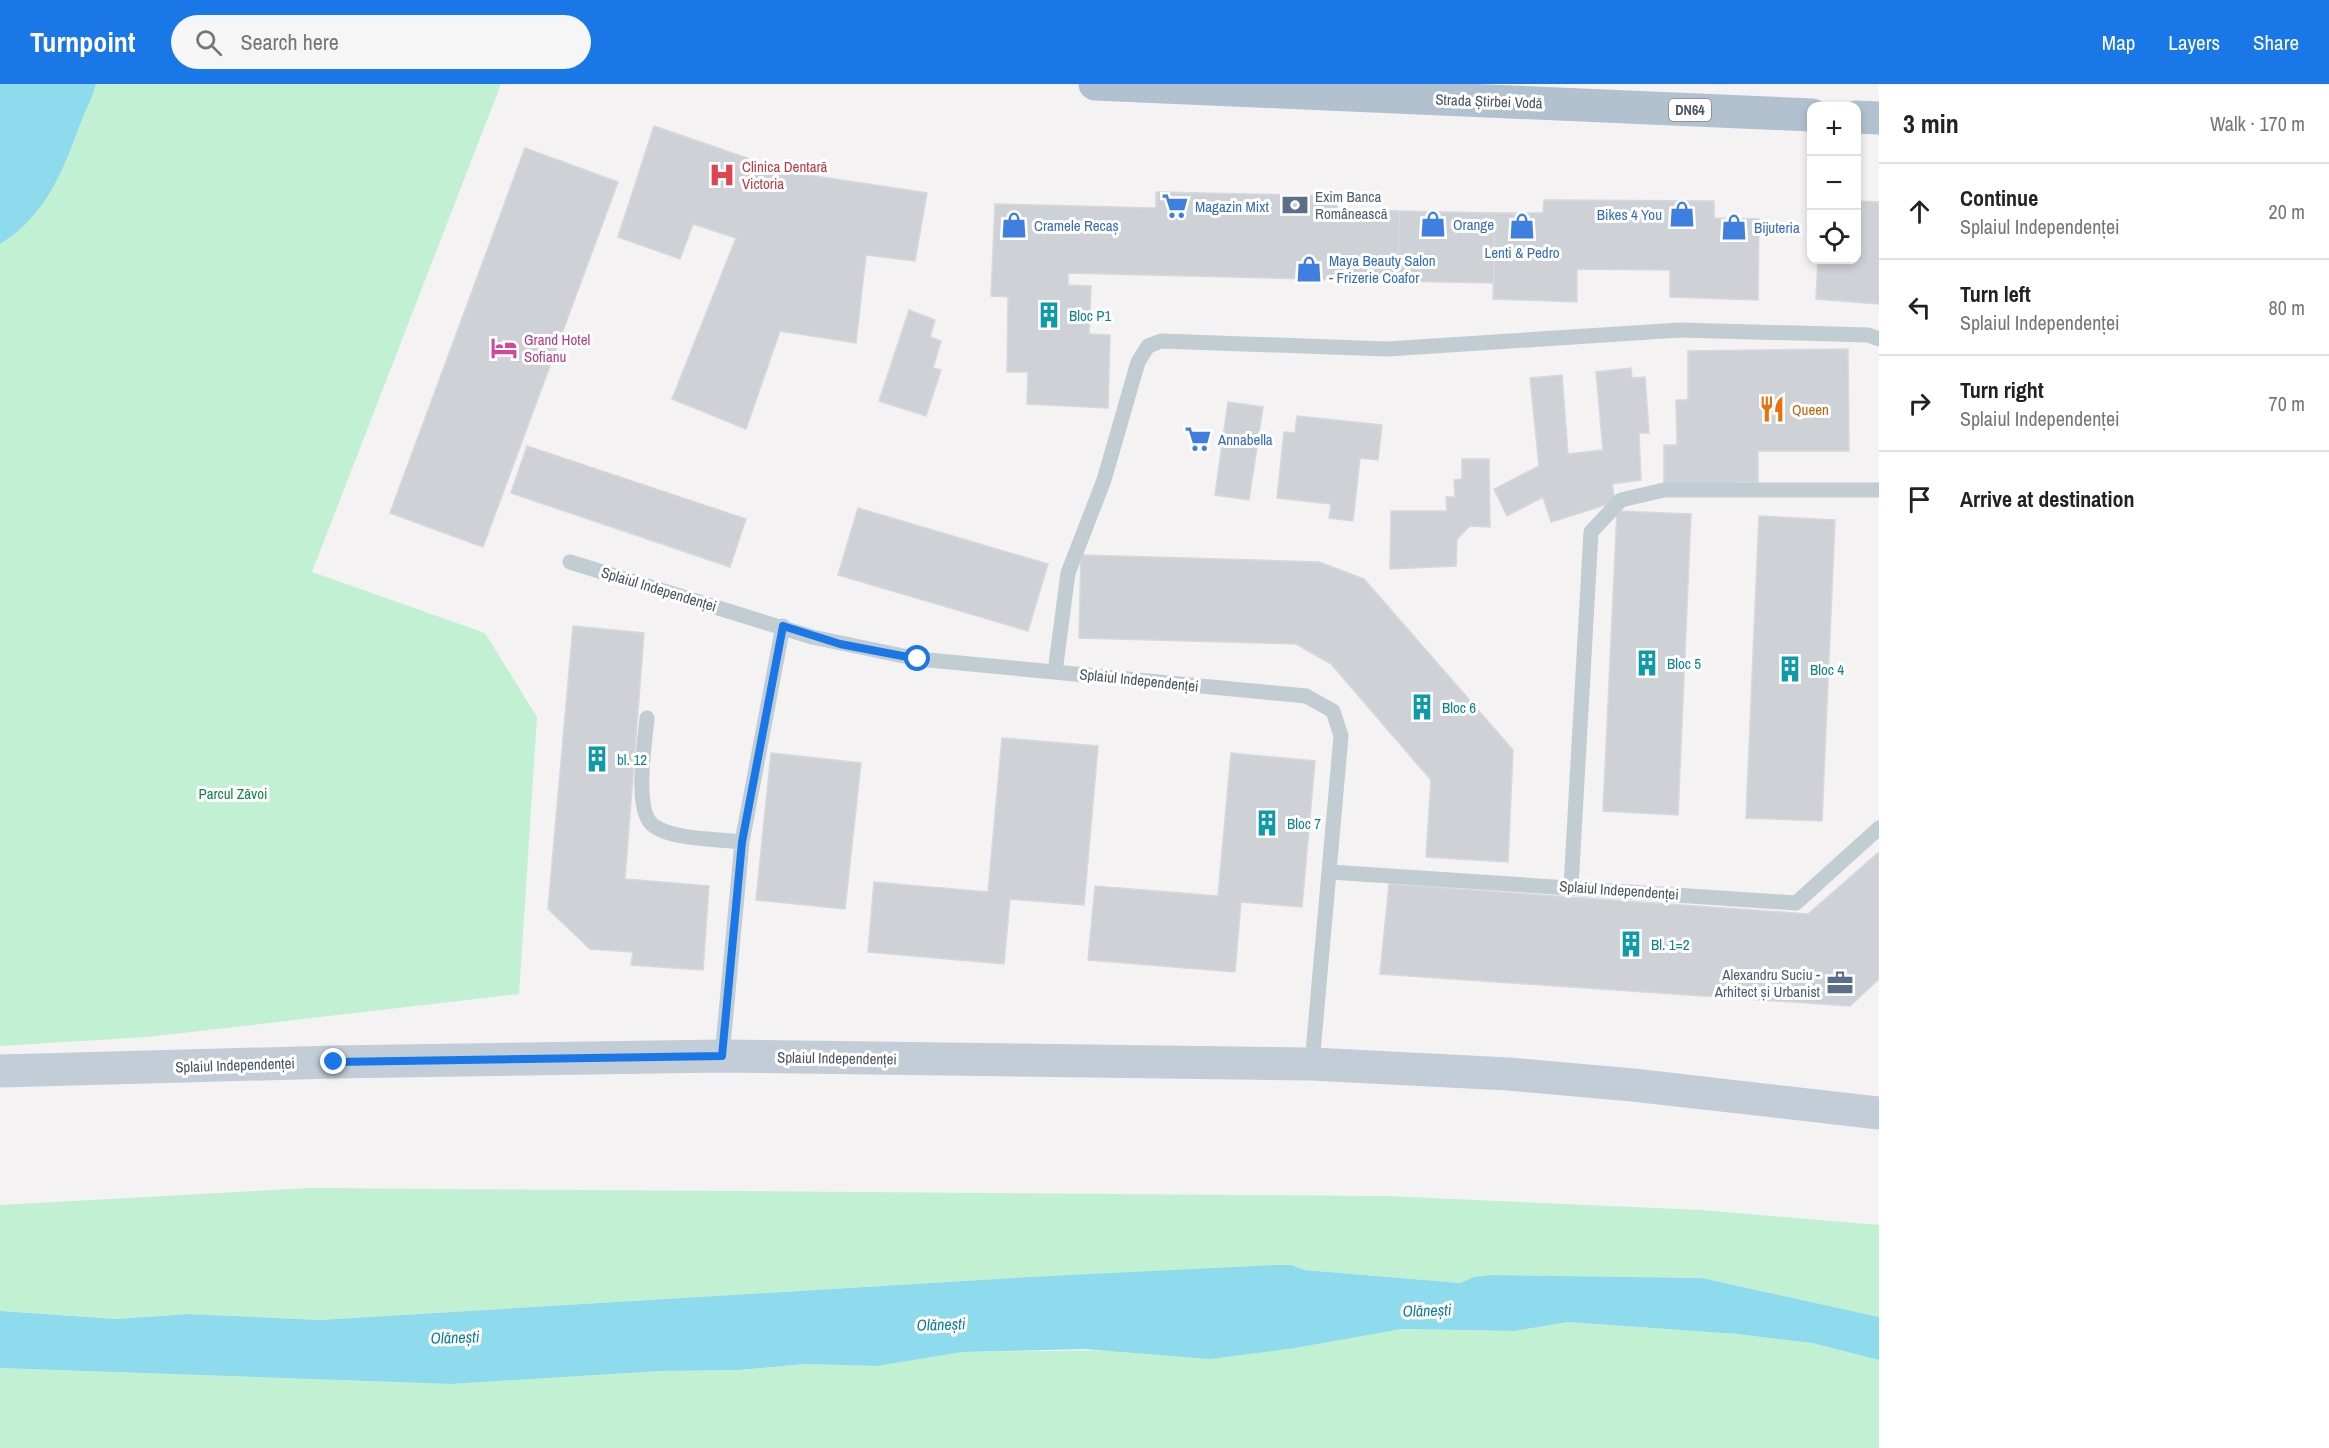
<!DOCTYPE html>
<meta charset="utf-8">
<style>
body{margin:0;font-family:"Archivo Narrow",sans-serif;background:#f6f6f6;color:#222}
.controls{position:absolute;right:18px;top:18px;display:grid;overflow:hidden;border-radius:12px;box-shadow:0 3px 9px #0003}
.controls button{width:54px;height:54px;display:grid;place-items:center;padding:0;border:0;border-bottom:2px solid #e0e0e0;background:#fff;color:#222;font:30px sans-serif}
.stop{position:absolute;width:18px;height:18px;margin:-14px;border:4px solid #1977e7;border-radius:50%;background:#fff}
.stop.end{background:#1977e7;border-color:#fff;box-shadow:0 2px 6px #0008}
.list{margin:0;padding:0;list-style:none}
h2{display:flex;justify-content:space-between;align-items:center;height:78px;margin:0;padding:0 24px;font-size:26px}
h2 small{font-size:20px;font-weight:400;color:#767676}
.list li{display:grid;grid-template-columns:39px 1fr auto;gap:18px;align-items:center;box-sizing:border-box;height:96px;padding:0 24px;border-top:2px solid #e0e0e0}
.list b{display:block;font-size:22px;white-space:nowrap}
.list p{margin:0;font-size:20px;white-space:nowrap;color:#767676}
.list em{font-size:20px;font-style:normal;color:#767676}
.icon{flex:none;width:33px;height:33px;fill:none;stroke:currentColor;stroke-width:2;stroke-linecap:round;stroke-linejoin:round}
.map{position:relative;flex:none;width:1879px;height:1364px;overflow:hidden}
header{display:flex;align-items:center;gap:36px;box-sizing:border-box;height:84px;padding:0 30px;background:#1977e7;color:#fff}
header strong{font-size:28px}
nav{display:flex;gap:33px;margin-inline-start:auto;font-size:21px}
.search{width:420px;height:54px;background:#f6f6f6;display:flex;align-items:center;gap:15px;box-sizing:border-box;padding:0 21px;border-radius:33px;color:#767676;font-size:22px}
main{display:flex}
aside{flex:1;background:#fff}
.map>svg:first-child{display:block}
</style>
<header>
<strong>Turnpoint</strong>
<div class="search"><svg class="icon" aria-label="search" viewBox="0 0 24 24"><circle cx="10" cy="10" r="6"/><path d="M15 15l6 6"/></svg>Search here</div>
<nav><a>Map</a><a>Layers</a><a>Share</a></nav>
</header>
<main>
<div class="map">
<svg width="1879" height="1364" viewBox="0 0 1879 1364">
<rect width="100%" height="100%" fill="#f4f2f2"/>
<path fill="#c1f0d2" d="M 0,0 L 501,0 L 312,488 L 485,549 L 537,633 L 519,910 L 147,953 L 0,962 Z
M 311,1104 L 1386,1112 L 1701,1126 L 1879,1141 L 1879,1233 L 1702,1194 L 1491,1191 L 1474,1193 L 1460,1199 L 1304,1186 L 1291,1182 L 1029,1193 L 320,1236 L 188,1230 L 117,1235 L 0,1227 L 0,1121 Z
M 1567,1238 L 1737,1250 L 1812,1259 L 1879,1276 L 1879,1364 L 0,1364 L 0,1284 L 451,1300 L 661,1287 L 739,1286 L 806,1280 L 877,1282 L 962,1268 L 1295,1264 L 1402,1245 L 1515,1247 Z"/>
<path fill="#8edbed" d="M 0,0 L 96,0 C 92,15 84,29 79,43 C 62,90 44,133 0,160 Z
M 1276,1181 L 1291,1181 L 1304,1186 L 1460,1199 L 1474,1193 L 1491,1191 L 1702,1194 L 1879,1233 L 1879,1276 L 1812,1259 L 1737,1250 L 1567,1238 L 1515,1247 L 1402,1245 L 1295,1264 L 1210,1275 L 1085,1265 L 962,1268 L 877,1282 L 806,1280 L 739,1286 L 661,1287 L 451,1300 L 0,1284 L 0,1227 L 117,1235 L 188,1230 L 320,1236 L 1029,1193 Z"/>
<path fill="#ced1d6" stroke="#d6d8dd" stroke-width="1.5" d="M 654,42 L 788,88 L 927,109 L 915,177 L 866,171 L 856,259 L 780,247 L 746,345 L 672,315 L 736,154 L 693,140 L 680,175 L 618,153 Z
M 525,64 L 618,98 L 483,463 L 390,429 Z
M 1156,108 L 1337,112 L 1337,125 L 1400,127 L 1397,197 L 1068,189 L 1068,201 L 1091,202 L 1089,250 L 1110,251 L 1108,324 L 1027,320 L 1028,288 L 1007,288 L 1008,213 L 991,212 L 995,120 L 1156,124 Z
M 1544,116 L 1714,117 L 1714,134 L 1759,135 L 1758,216 L 1670,213 L 1670,186 L 1577,185 L 1577,218 L 1493,215 L 1495,129 L 1543,129 Z
M 1856,117 L 1879,118 L 1879,220 L 1816,215 L 1818,176 L 1856,176 Z
M 1400,127 L 1495,129 L 1494,199 L 1397,197 Z
M 909,226 L 935,236 L 930,253 L 941,257 L 933,284 L 941,286 L 926,332 L 879,317 Z
M 1848,265 L 1849,367 L 1758,367 L 1758,398 L 1664,400 L 1664,361 L 1677,361 L 1676,316 L 1688,316 L 1688,267 Z
M 1631,284 L 1632,294 L 1645,293 L 1649,349 L 1639,349 L 1641,396 L 1612,400 L 1615,418 L 1551,438 L 1543,413 L 1507,432 L 1494,405 L 1539,382 L 1530,294 L 1562,291 L 1568,370 L 1603,366 L 1596,288 Z
M 1228,318 L 1263,323 L 1249,416 L 1215,411 Z
M 1297,332 L 1382,341 L 1378,376 L 1360,374 L 1353,437 L 1329,434 L 1331,420 L 1277,414 L 1284,348 L 1295,349 Z
M 527,362 L 746,435 L 730,483 L 511,409 Z
M 1462,375 L 1489,375 L 1490,443 L 1470,442 L 1457,455 L 1456,482 L 1390,485 L 1391,427 L 1447,427 L 1446,413 L 1455,413 L 1454,396 L 1462,395 Z
M 858,424 L 1048,480 L 1028,547 L 838,491 Z
M 1617,427 L 1691,430 L 1678,731 L 1603,727 Z
M 1759,432 L 1835,436 L 1822,737 L 1746,734 Z
M 1081,471 L 1319,478 L 1364,495 L 1513,666 L 1508,778 L 1426,773 L 1431,696 L 1331,580 L 1296,560 L 1079,554 Z
M 573,542 L 644,549 L 625,795 L 709,802 L 703,886 L 631,881 L 633,868 L 590,865 L 548,825 Z
M 1002,654 L 1098,662 L 1084,821 L 1010,815 L 1004,880 L 868,868 L 874,798 L 988,808 Z
M 771,669 L 861,679 L 845,825 L 756,816 Z
M 1231,669 L 1315,677 L 1302,823 L 1241,818 L 1235,888 L 1088,876 L 1095,802 L 1218,812 Z
M 1879,768 L 1879,895 L 1850,922 L 1380,890 L 1389,800 L 1808,830 Z"/>
<g fill="none" stroke-linecap="round" stroke-linejoin="round">
<path stroke="#c2ccd3" stroke-width="15" d="M 570,478 L 812,553 L 918,575 L 1306,612 L 1333,627 L 1341,652 L 1312,980
M 1055,588 L 1068,489 L 1104,396 L 1138,278 L 1148,262 L 1161,257 L 1387,265 L 1680,246 L 1868,251 L 1879,255
M 647,634 C 645,659 633,728 654,742 C 674,756 718,755 742,758
M 1330,788 L 1796,819 L 1879,744
M 1571,803 L 1591,448 L 1621,416 L 1664,406 L 1879,406
M 722,972 L 742,758 L 783,542"/>
<path stroke="#c2cdd8" stroke-width="33" d="M 0,987 L 334,978 L 722,972 L 1312,980 L 1508,990 L 1633,1001 L 1879,1029"/>
<path stroke="#b1c1d0" stroke-width="33" d="M 1095,0 L 1812,31
M 1856,33 L 1879,34"/>
</g>
<g fill="none" stroke-linecap="round" stroke-linejoin="round">
<path stroke="#1977e7" stroke-width="8" d="M 334,978 L 722,972 L 742,758 L 783,542 L 840,560 L 918,575"/>
</g>
<defs>
<g id="hospital-bare" transform="scale(2.07)"><path d="M-5-5h3v3.5h4V-5h3V5h-3V1.5h-4V5h-3Z" fill="#e0444e" stroke="#fff" stroke-width="2.5" paint-order="stroke"/></g>
<g id="bank-bare" transform="scale(2.07)"><path d="M-6-4H6V4H-6ZM0-2.3a2.3 2.3 0 1 0 0 4.6a2.3 2.3 0 1 0 0-4.6Z" fill="#5c6f8a" stroke="#fff" stroke-width="2.5" paint-order="stroke"/></g>
<g id="supermarket-bare" transform="scale(2.07)"><path d="M-6-5.5h2.5l.6 2H6L4.5 2H-2.5L-4.4-4H-6ZM-1.5 3.2a1.3 1.3 0 1 0 .1 0ZM3 3.2a1.3 1.3 0 1 0 .1 0Z" fill="#3f7fe0" stroke="#fff" stroke-width="2.5" paint-order="stroke"/></g>
<g id="shop-bare" transform="scale(2.07)"><path d="M-5-2.5h2.3a2.7 3.5 0 0 1 5.4 0H5L5.5 6h-11ZM-1.5-2.5h3a1.5 2.3 0 0 0-3 0Z" fill="#3f7fe0" stroke="#fff" stroke-width="2.5" paint-order="stroke"/></g>
<g id="building-bare" transform="scale(2.07)"><path d="M-4-6H4V6H1V3H-1V6H-4ZM-2.5-4.3h1.7v1.8h-1.7ZM.8-4.3h1.7v1.8H.8ZM-2.5-1h1.7V.8h-1.7ZM.8-1h1.7V.8H.8Z" fill="#0f9aa8" stroke="#fff" stroke-width="2.5" paint-order="stroke"/></g>
<g id="hotel-bare" transform="scale(2.07)"><path d="M-6-4.5h1.5V1H6V5H4.5V3h-9V5H-6ZM-4 0a1.8 1.8 0 1 1 3.6 0ZM.5 0V-2.5h3Q6-2.5 6 0Z" fill="#d1479c" stroke="#fff" stroke-width="2.5" paint-order="stroke"/></g>
<g id="restaurant-bare" transform="scale(2.07)"><path d="M-5-6h1v4h1v-4h1v4h1v-4h1v5L-1.5 .5V6h-2V.5L-5-1ZM5-6V6H3V1.5H1.5Q1.5-4 5-6Z" fill="#e8710a" stroke="#fff" stroke-width="2.5" paint-order="stroke"/></g>
<g id="office-bare" transform="scale(2.07)"><path d="M-6-3h4V-5.5h4V-3h4V5H-6ZM-1-4.5V-3h2v-1.5ZM-6 0V1H6V0Z" fill="#5c6f8a" stroke="#fff" stroke-width="2.5" paint-order="stroke"/></g>
</defs>
<g fill-rule="evenodd">
<use href="#hospital-bare" x="722" y="91"/>
<use href="#bank-bare" x="1295" y="121"/>
<use href="#supermarket-bare" x="1175" y="122"/>
<use href="#shop-bare" x="1682" y="130"/>
<use href="#shop-bare" x="1433" y="140"/>
<use href="#shop-bare" x="1014" y="141"/>
<use href="#shop-bare" x="1522" y="142"/>
<use href="#shop-bare" x="1734" y="143"/>
<use href="#shop-bare" x="1309" y="185"/>
<use href="#building-bare" x="1049" y="231"/>
<use href="#hotel-bare" x="504" y="264"/>
<use href="#restaurant-bare" x="1772" y="325"/>
<use href="#supermarket-bare" x="1198" y="355"/>
<use href="#building-bare" x="1647" y="579"/>
<use href="#building-bare" x="1790" y="585"/>
<use href="#building-bare" x="1422" y="623"/>
<use href="#building-bare" x="597" y="675"/>
<use href="#building-bare" x="1267" y="739"/>
<use href="#building-bare" x="1631" y="860"/>
<use href="#office-bare" x="1840" y="899"/>
</g>
<g text-anchor="middle" dominant-baseline="central" stroke-width="6" stroke-linejoin="round" paint-order="stroke">
<rect fill="#fff" stroke="#80888f" stroke-width="1.5" x="1669" y="15" width="42" height="22" rx="4.5"/>
<g font-size="14" font-weight="bold" fill="#49555f">
<text x="1690" y="26">DN64</text>
</g>
<g font-size="15" fill="#49555f" stroke="#fff">
<text transform="translate(1489 17) rotate(2)">Strada Știrbei Vodă</text>
<text transform="translate(659 505) rotate(17)">Splaiul Independenței</text>
<text transform="translate(1139 596) rotate(6)">Splaiul Independenței</text>
<text transform="translate(1619 806) rotate(4)">Splaiul Independenței</text>
<text transform="translate(837 974) rotate(1)">Splaiul Independenței</text>
<text transform="translate(235 981) rotate(-2)">Splaiul Independenței</text>
</g>
<g font-size="15" fill="#be3a42" stroke="#fff" text-anchor="start">
<text x="742" y="82">Clinica Dentară<tspan x="742" dy="17">Victoria</tspan></text>
</g>
<g font-size="15" fill="#4e5e75" stroke="#fff" text-anchor="start">
<text x="1315" y="112">Exim Banca<tspan x="1315" dy="17">Românească</tspan></text>
<text x="1820" y="890" text-anchor="end">Alexandru Suciu -<tspan x="1820" dy="17">Arhitect și Urbanist</tspan></text>
</g>
<g font-size="15" fill="#366cbe" stroke="#fff" text-anchor="start">
<text x="1195" y="122">Magazin Mixt</text>
<text x="1662" y="130" text-anchor="end">Bikes 4 You</text>
<text x="1453" y="140">Orange</text>
<text x="1034" y="141">Cramele Recaș</text>
<text x="1754" y="143">Bijuteria</text>
<text x="1522" y="168" text-anchor="middle">Lenti &amp; Pedro</text>
<text x="1329" y="176">Maya Beauty Salon<tspan x="1329" dy="17">- Frizerie Coafor</tspan></text>
<text x="1218" y="355">Annabella</text>
</g>
<g font-size="15" fill="#0d838f" stroke="#fff" text-anchor="start">
<text x="1069" y="231">Bloc P1</text>
<text x="1667" y="579">Bloc 5</text>
<text x="1810" y="585">Bloc 4</text>
<text x="1442" y="623">Bloc 6</text>
<text x="617" y="675">bl. 12</text>
<text x="1287" y="739">Bloc 7</text>
<text x="1651" y="860">Bl. 1=2</text>
</g>
<g font-size="15" fill="#b23c85" stroke="#fff" text-anchor="start">
<text x="524" y="255">Grand Hotel<tspan x="524" dy="17">Sofianu</tspan></text>
</g>
<g font-size="15" fill="#c56008" stroke="#fff" text-anchor="start">
<text x="1792" y="325">Queen</text>
</g>
<g font-size="15" fill="#17834b" stroke="#fff">
<text x="233" y="709">Parcul Zăvoi</text>
</g>
<g font-size="16" font-style="italic" fill="#0d7e98" stroke="#fff">
<text transform="translate(1427 1226) rotate(-2)">Olănești</text>
<text transform="translate(941 1240) rotate(-2)">Olănești</text>
<text transform="translate(455 1253) rotate(-2)">Olănești</text>
</g>
</g>
</svg>
<div class="controls">
<button>+</button>
<button>−</button>
<button><svg class="icon" aria-label="locate" viewBox="0 0 24 24"><circle cx="12" cy="12" r="6"/><path d="M12 2v4M12 18v4M2 12h4M18 12h4"/></svg></button>
</div>
<div class="stop" style="left:918px;top:575px"></div>
<div class="stop end" style="left:334px;top:978px"></div>
</div>
<aside>
<h2>3 min<small>Walk · 170 m</small></h2>
<ul class="list">
<li><svg class="icon" aria-label="ahead" viewBox="0 0 24 24"><path d="M12 20V5M6 11l6-6 6 6"/></svg><div><b>Continue</b><p>Splaiul Independenței</p></div><em>20 m</em></li>
<li><svg class="icon" aria-label="left" viewBox="0 0 24 24"><path d="M17 20v-9H6M10 6l-5 5 5 5"/></svg><div><b>Turn left</b><p>Splaiul Independenței</p></div><em>80 m</em></li>
<li><svg class="icon" aria-label="right" viewBox="0 0 24 24"><path d="M7 20v-9h11M14 6l5 5-5 5"/></svg><div><b>Turn right</b><p>Splaiul Independenței</p></div><em>70 m</em></li>
<li><svg class="icon" aria-label="arrive" viewBox="0 0 24 24"><path d="M6 21V4h12l-3 4 3 4H6"/></svg><div><b>Arrive at destination</b></div></li>
</ul>
</aside>
</main>
